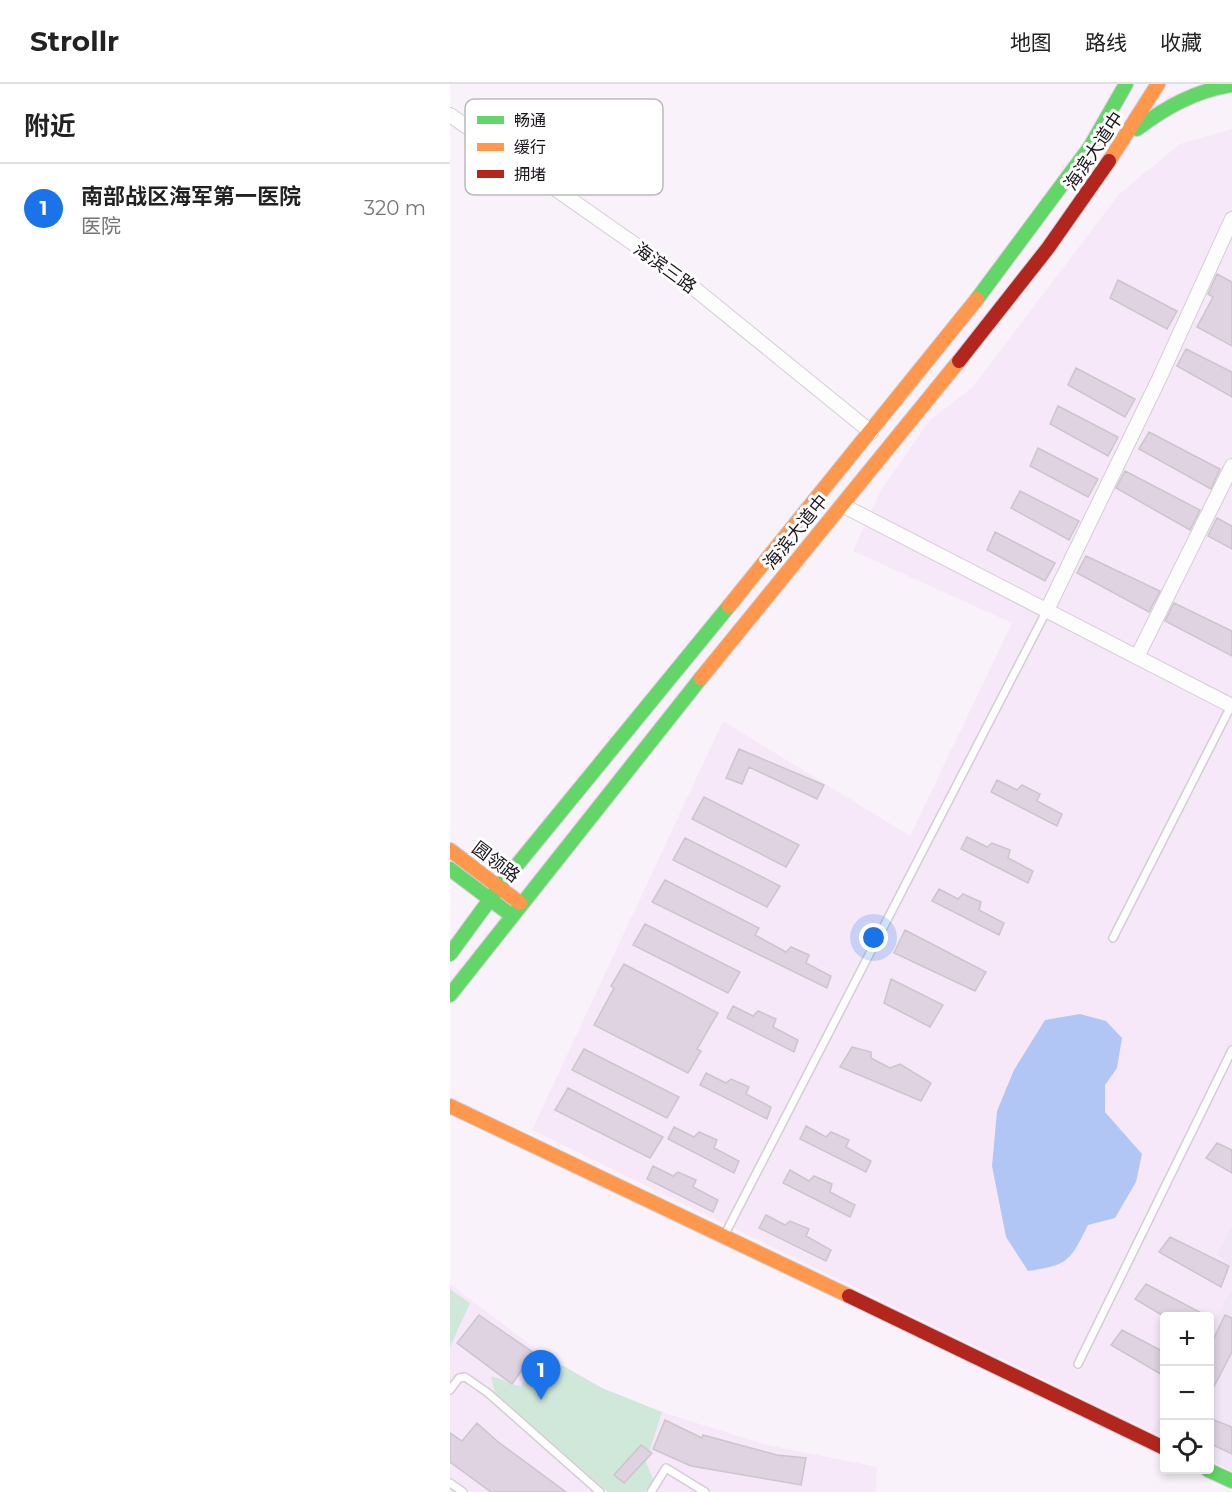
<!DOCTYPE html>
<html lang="zh">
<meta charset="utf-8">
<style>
body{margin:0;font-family:Montserrat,"Noto Sans SC",sans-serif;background:#f2f2f2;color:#222}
.controls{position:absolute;right:18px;bottom:18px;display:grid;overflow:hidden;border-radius:6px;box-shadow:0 3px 9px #0003}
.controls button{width:54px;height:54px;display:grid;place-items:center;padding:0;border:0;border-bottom:2px solid #e0e0e0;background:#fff;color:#222;font:30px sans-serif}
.you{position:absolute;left:424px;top:854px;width:21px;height:21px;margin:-15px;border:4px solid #fff;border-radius:50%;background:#1a73e8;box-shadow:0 0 0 9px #1a73e833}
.badge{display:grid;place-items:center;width:39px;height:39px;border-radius:50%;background:#1a73e8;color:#fff;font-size:20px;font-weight:700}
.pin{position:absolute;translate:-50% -50px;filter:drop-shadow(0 2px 3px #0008)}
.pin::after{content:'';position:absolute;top:32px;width:21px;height:18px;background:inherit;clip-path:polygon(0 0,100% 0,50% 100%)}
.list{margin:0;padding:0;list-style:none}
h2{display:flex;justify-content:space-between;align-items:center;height:78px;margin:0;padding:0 24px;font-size:26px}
h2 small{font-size:20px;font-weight:400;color:#767676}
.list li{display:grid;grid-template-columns:39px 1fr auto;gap:18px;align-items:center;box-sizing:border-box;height:90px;padding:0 24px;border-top:2px solid #e0e0e0}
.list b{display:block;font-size:22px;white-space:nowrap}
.list p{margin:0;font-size:20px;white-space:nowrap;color:#767676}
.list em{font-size:20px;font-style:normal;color:#767676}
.icon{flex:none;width:33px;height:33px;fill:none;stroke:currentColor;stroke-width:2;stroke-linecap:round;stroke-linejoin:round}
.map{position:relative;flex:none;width:782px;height:1408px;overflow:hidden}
header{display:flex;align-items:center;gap:36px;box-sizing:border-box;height:84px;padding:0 30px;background:#fff;border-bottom:2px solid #e0e0e0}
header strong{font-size:28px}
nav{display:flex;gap:33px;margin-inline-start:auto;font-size:21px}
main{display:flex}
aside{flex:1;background:#fff}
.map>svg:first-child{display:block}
</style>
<header>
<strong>Strollr</strong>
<nav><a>地图</a><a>路线</a><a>收藏</a></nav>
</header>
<main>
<aside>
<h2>附近<small></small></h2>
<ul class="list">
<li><span class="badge">1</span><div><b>南部战区海军第一医院</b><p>医院</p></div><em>320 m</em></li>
</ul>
</aside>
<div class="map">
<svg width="782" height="1408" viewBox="0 0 782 1408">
<rect width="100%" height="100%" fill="#f9f2fa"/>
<path fill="#f7e8f9" d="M 782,45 L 782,1387 L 760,1376 L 760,1232 L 714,1232 L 714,1354 L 82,1046 L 273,637 L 460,752 L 562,539 L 403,467 L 431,406 L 480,336 L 522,304 L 669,110 L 730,60 Z
M 0,1200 L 94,1271 L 152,1304 L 212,1328 L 313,1360 L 427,1383 L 426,1408 L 0,1408 Z"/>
<path fill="#f1e6f5" d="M 782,1142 L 782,1181 L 767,1171 Z
M 782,1205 L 782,1387 L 760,1376 L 760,1245 Z
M 714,1326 L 714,1354 L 702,1348 Z"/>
<path fill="#d0e8da" d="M 0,1205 L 20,1219 L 0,1263 Z
M 94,1271 L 152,1304 L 212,1328 L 196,1378 L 204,1397 L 194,1408 L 158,1408 L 45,1309 L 41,1293 C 53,1294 59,1301 71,1302 Z"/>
<path fill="#b2c6f5" d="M 630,930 L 656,937 L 672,954 L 667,984 L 655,1001 L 655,1028 L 692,1070 L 686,1098 L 665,1134 L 638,1141 C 620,1177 619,1181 578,1187 L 556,1153 L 542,1082 L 547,1027 L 564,986 L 595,936 Z"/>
<path fill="#dfd2e1" stroke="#cbc5cc" stroke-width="1.5" d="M 767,190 L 782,198 L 782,262 L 747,243 L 763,213 L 758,210 Z
M 668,196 L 727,227 L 717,245 L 660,214 Z
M 736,265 L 782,288 L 782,313 L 727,282 Z
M 626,284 L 685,315 L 675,333 L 618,301 Z
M 608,322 L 668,353 L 658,372 L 600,340 Z
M 699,348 L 770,385 L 761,405 L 689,365 Z
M 588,364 L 648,395 L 638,413 L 580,382 Z
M 675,387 L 750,426 L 740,446 L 666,404 Z
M 570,407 L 629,437 L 619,456 L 561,424 Z
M 767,434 L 782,442 L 782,465 L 758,452 Z
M 545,448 L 605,479 L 595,497 L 537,466 Z
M 636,472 L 710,507 L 699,528 L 627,489 Z
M 724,519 L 782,547 L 782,572 L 715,537 Z
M 289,665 L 374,701 L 367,715 L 299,683 L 292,700 L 276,694 Z
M 547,696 L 567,706 L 572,701 L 590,710 L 587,717 L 612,730 L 607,742 L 541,708 Z
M 254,713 L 349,761 L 336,783 L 242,735 Z
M 517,753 L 537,763 L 542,759 L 560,766 L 558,774 L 583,787 L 578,799 L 511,765 Z
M 235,754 L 330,802 L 317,823 L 223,776 Z
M 215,796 L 309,844 L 305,851 L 336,868 L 341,863 L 359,871 L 356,879 L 381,892 L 377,904 L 202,818 Z
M 489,805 L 508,815 L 513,810 L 531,818 L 529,826 L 554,839 L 549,851 L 482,817 Z
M 195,840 L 290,888 L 278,909 L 183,861 Z
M 455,846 L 536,888 L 525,907 L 444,869 Z
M 174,880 L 268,929 L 247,965 L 251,967 L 238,989 L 144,941 L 164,904 L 161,902 Z
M 441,895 L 493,921 L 480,943 L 434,919 Z
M 283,922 L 303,932 L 308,927 L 326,935 L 323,943 L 348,956 L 344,968 L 277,934 Z
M 402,963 L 421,968 L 421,974 L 440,984 L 450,980 L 481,999 L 471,1017 L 390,983 Z
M 134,965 L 229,1013 L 217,1034 L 122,986 Z
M 256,989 L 276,999 L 281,995 L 299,1003 L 296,1010 L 321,1023 L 317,1035 L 250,1001 Z
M 118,1004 L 213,1053 L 200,1074 L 105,1026 Z
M 356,1042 L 376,1053 L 381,1048 L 399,1056 L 396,1063 L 421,1077 L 416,1088 L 350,1055 Z
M 224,1043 L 244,1053 L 249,1048 L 267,1056 L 264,1064 L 289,1077 L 284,1089 L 218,1055 Z
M 767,1059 L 782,1066 L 782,1089 L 756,1074 Z
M 203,1082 L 223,1092 L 228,1088 L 246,1096 L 243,1103 L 268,1116 L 263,1128 L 197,1095 Z
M 340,1086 L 359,1097 L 364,1092 L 382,1100 L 380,1108 L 405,1121 L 400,1133 L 333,1099 Z
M 316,1131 L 335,1141 L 340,1137 L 359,1145 L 356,1152 L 381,1166 L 376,1177 L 309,1144 Z
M 720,1153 L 779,1182 L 771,1203 L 709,1168 Z
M 696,1200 L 759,1233 L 715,1233 L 685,1215 Z
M 29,1231 L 84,1269 L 62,1300 L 7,1259 Z
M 775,1231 L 782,1234 L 782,1268 L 759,1312 L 759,1264 Z
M 672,1246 L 714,1268 L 714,1292 L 661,1261 Z
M 759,1334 L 782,1343 L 782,1370 L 759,1359 Z
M 215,1336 L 252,1354 L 253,1351 L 327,1371 L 356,1374 L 351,1401 L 241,1382 L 203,1365 Z
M 27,1339 L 47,1357 L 116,1408 L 41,1408 L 0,1378 L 0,1349 L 12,1357 Z
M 191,1361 L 202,1369 L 174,1399 L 164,1391 Z"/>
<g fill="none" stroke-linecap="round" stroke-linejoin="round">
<g stroke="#d3cdd4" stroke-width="10">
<path id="lane" d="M 663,854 L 781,622
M 275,1150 L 597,526
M 628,1280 L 782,966
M 0,1306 L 9,1294 L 15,1293 L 38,1309 L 150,1408
M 0,1399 L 13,1408
M 201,1408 L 216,1384 L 255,1408"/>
</g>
<g stroke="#d3cdd4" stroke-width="16">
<path id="street" d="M 0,31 L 224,188 L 421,348
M 392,421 L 782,622
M 597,526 L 709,295 L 782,135
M 687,573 L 782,382"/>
</g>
<g stroke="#d3cdd4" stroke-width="16">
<path id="fast" d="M 687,45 C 716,23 745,7 782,1
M 527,215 L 640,63 L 676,0
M 0,785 L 61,831
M 0,870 L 49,803 L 279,522
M 0,911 L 251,594
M 758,1386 L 782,1397"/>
</g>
<g stroke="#d3cdd4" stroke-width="16">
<path id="slow" d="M 659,77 L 708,0
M 279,522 L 527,215
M 251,594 L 509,277
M 0,766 L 70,819
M 0,1022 L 399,1212"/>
</g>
<g stroke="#d3cdd4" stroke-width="16">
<path id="jam" d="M 509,277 L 598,164 L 659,77
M 399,1212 L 714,1364"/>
</g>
<use href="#lane" stroke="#fefdfe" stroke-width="7"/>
<use href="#street" stroke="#fefdfe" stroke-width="14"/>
<use href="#fast" stroke="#63d668" stroke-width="14"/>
<use href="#slow" stroke="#ff974d" stroke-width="14"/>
<use href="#jam" stroke="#b3261e" stroke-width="14"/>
</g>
<g text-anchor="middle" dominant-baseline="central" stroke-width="6" stroke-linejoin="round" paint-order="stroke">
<g font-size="18" fill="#1b151c" stroke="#fff">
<text transform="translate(644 67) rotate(-56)">海滨大道中</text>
<text transform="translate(215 184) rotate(36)">海滨三路</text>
<text transform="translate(346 448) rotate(-51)">海滨大道中</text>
<text transform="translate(46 778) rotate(37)">圆领路</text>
</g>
</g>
<rect x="15" y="15" width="198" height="96" rx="9" fill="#fff" stroke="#bbb9bb" stroke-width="1.5"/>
<rect x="27" y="32" width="27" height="8" fill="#63d668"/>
<rect x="27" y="59" width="27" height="8" fill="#ff974d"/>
<rect x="27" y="86" width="27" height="8" fill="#b3261e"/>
<g font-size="16" fill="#1b151c">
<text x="64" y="42">畅通</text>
<text x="64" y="69">缓行</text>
<text x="64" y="96">拥堵</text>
</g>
</svg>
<div class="controls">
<button>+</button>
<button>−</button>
<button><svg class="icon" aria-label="locate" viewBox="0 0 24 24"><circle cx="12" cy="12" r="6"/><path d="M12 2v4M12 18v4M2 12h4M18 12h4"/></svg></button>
</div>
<div class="you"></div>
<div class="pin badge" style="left:91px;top:1316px">1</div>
</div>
</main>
